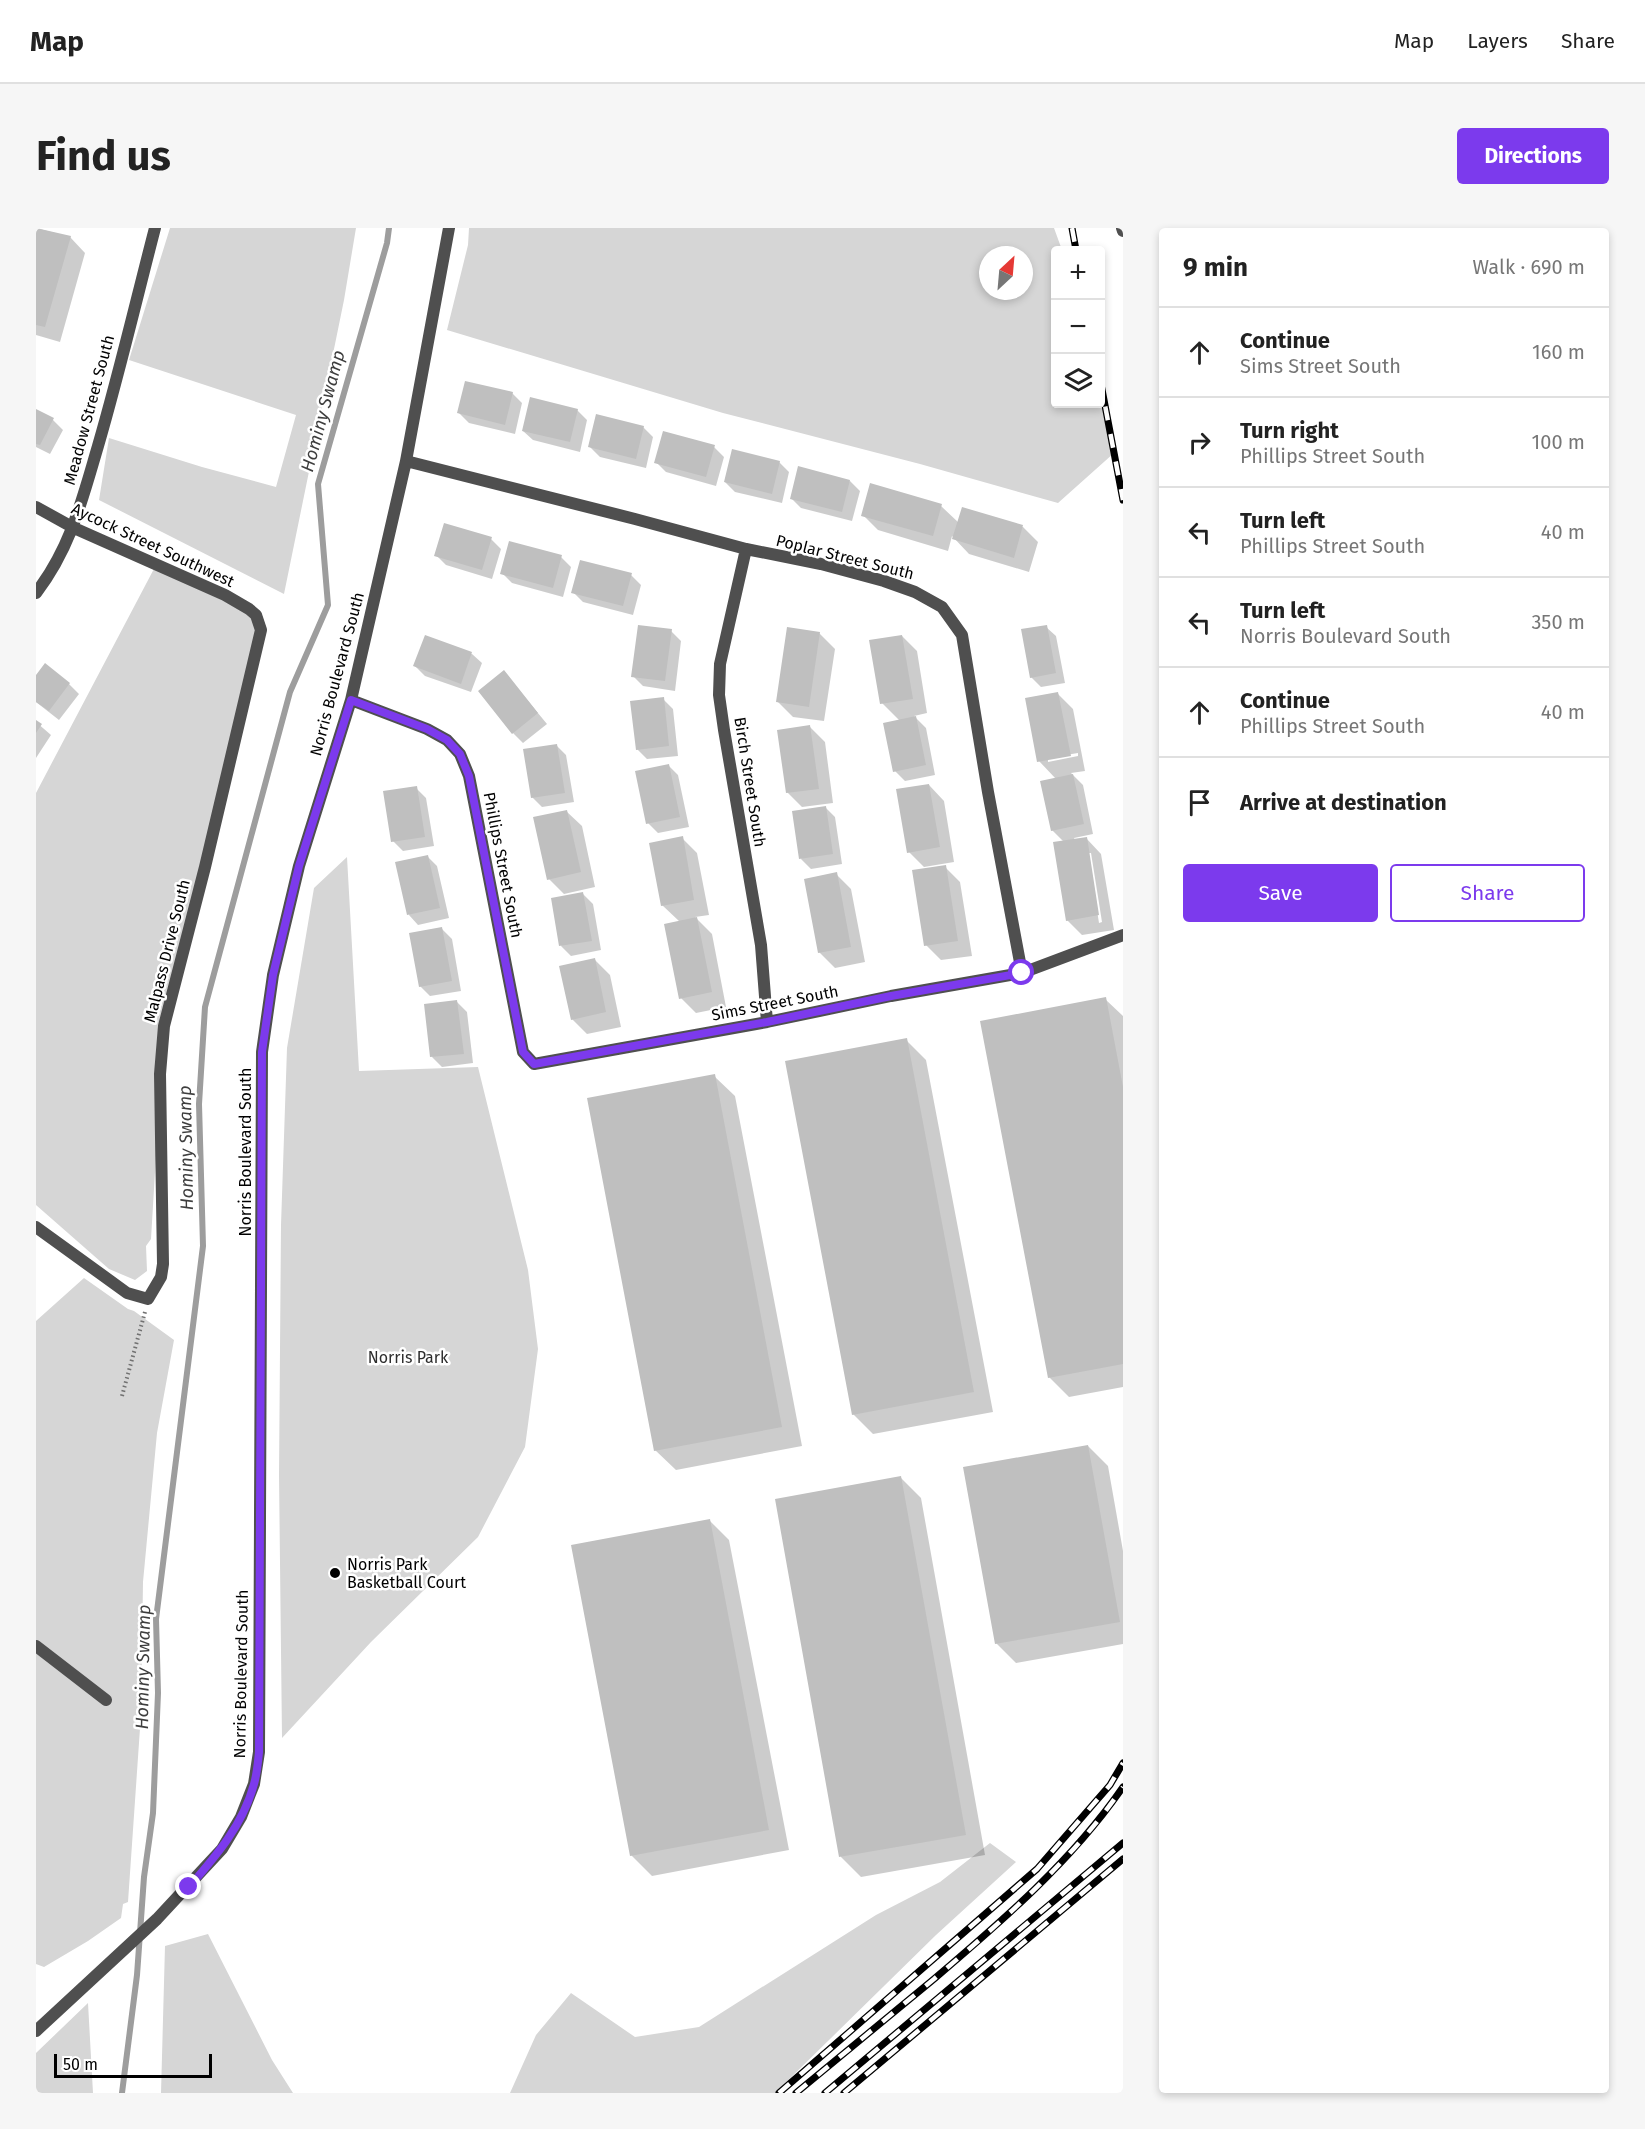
<!DOCTYPE html>
<meta charset="utf-8">
<style>
body{margin:0;font-family:"Fira Sans",sans-serif;background:#f6f6f6;color:#222}
.controls{position:absolute;right:18px;top:18px;display:grid;overflow:hidden;border-radius:6px;box-shadow:0 3px 9px #0003}
.controls button{width:54px;height:54px;display:grid;place-items:center;padding:0;border:0;border-bottom:2px solid #e0e0e0;background:#fff;color:#222;font:30px sans-serif}
.compass{position:absolute;left:943px;top:18px;width:54px;height:54px;border-radius:50%;background:#fff;box-shadow:0 3px 9px #0003;rotate:26deg}
.scale{position:absolute;left:18px;bottom:15px;width:158px;box-sizing:border-box;padding-left:6px;border:3px solid #000;border-top:0;font-size:16px;line-height:21px;white-space:nowrap;color:#000;-webkit-text-stroke:4px #fff;paint-order:stroke}
.stop{position:absolute;width:18px;height:18px;margin:-14px;border:4px solid #7c3aed;border-radius:50%;background:#fff}
.stop.end{background:#7c3aed;border-color:#fff;box-shadow:0 2px 6px #0008}
.list{margin:0;padding:0;list-style:none}
h2{display:flex;justify-content:space-between;align-items:center;height:78px;margin:0;padding:0 24px;font-size:26px}
h2 small{font-size:20px;font-weight:400;color:#767676}
.list li{display:grid;grid-template-columns:39px 1fr auto;gap:18px;align-items:center;box-sizing:border-box;height:90px;padding:0 24px;border-top:2px solid #e0e0e0}
.list b{display:block;font-size:22px;white-space:nowrap}
.list p{margin:0;font-size:20px;white-space:nowrap;color:#767676}
.list em{font-size:20px;font-style:normal;color:#767676}
.actions{display:flex;gap:12px;padding:18px 24px}
.actions a{flex:1;padding:14px 0;border:2px solid #7c3aed;border-radius:6px;text-align:center;font-size:21px;color:#7c3aed}
.actions .main{background:#7c3aed;color:#fff}
.icon{flex:none;width:33px;height:33px;fill:none;stroke:currentColor;stroke-width:2;stroke-linecap:round;stroke-linejoin:round}
.map{position:relative;flex:none;width:1087px;height:1865px;overflow:hidden;border-radius:6px}
header{display:flex;align-items:center;gap:36px;box-sizing:border-box;height:84px;padding:0 30px;background:#fff;border-bottom:2px solid #e0e0e0}
header strong{font-size:28px}
nav{display:flex;gap:33px;margin-inline-start:auto;font-size:21px}
.intro{display:flex;align-items:center;justify-content:space-between;box-sizing:border-box;height:144px;padding:0 36px}
h1{margin:0;font-size:42px}
.button{padding:15px 27px;border-radius:6px;background:#7c3aed;color:#fff;font-size:21px;font-weight:700}
main{display:flex;gap:36px;padding:0 36px}
aside{flex:1;background:#fff;border-radius:6px;box-shadow:0 3px 9px #0003}
.map>svg:first-child{display:block}
</style>
<header>
<strong>Map</strong>
<nav><a>Map</a><a>Layers</a><a>Share</a></nav>
</header>
<div class="intro"><h1>Find us</h1><a class="button">Directions</a></div>
<main>
<div class="map">
<svg width="1087" height="1865" viewBox="0 0 1087 1865">
<rect width="100%" height="100%" fill="#fff"/>
<path fill="#d6d6d6" fill-rule="evenodd" d="M 134,0 L 320,0 L 308,72 L 248,366 L 63,272 L 73,210 L 166,239 L 240,259 L 260,187 L 93,132 Z
M 433,0 L 1018,0 L 1026,22 L 1020,22 L 1020,176 L 1064,176 L 1065,151 L 1078,225 L 1022,275 L 884,236 L 687,185 L 411,102 L 432,17 ZM 952,27 L 988,27 L 988,63 L 952,63 Z
M 120,337 L 213,381 L 225,402 L 127,810 L 115,1011 L 110,1018 L 111,1043 L 99,1052 L 73,1041 L 0,977 L 0,565 Z
M 311,629 L 323,843 L 442,839 L 492,1042 L 502,1121 L 489,1219 L 442,1309 L 335,1414 L 246,1510 L 243,1247 L 245,997 L 251,820 L 278,660 Z
M 48,1050 L 92,1081 L 98,1083 L 138,1112 L 121,1205 L 107,1354 L 105,1486 L 92,1674 L 87,1676 L 85,1690 L 52,1713 L 8,1739 L 0,1736 L 0,1093 Z
M 954,1615 L 980,1634 L 900,1707 L 739,1865 L 474,1865 L 500,1807 L 535,1765 L 599,1809 L 663,1799 L 840,1687 L 904,1654 Z
M 172,1706 L 236,1832 L 257,1865 L 125,1865 L 129,1718 Z
M 52,1775 L 57,1865 L 0,1865 L 0,1825 Z"/>
<path fill="#0003" fill-rule="evenodd" d="M 0,0 L 34,9 L 49,25 L 24,114 L 0,107 Z
M 476,165 L 486,175 L 479,206 L 433,195 L 423,185 Z
M 541,182 L 551,192 L 544,224 L 497,212 L 487,203 Z
M 0,183 L 17,192 L 27,202 L 14,226 L 0,219 Z
M 607,199 L 617,209 L 610,240 L 564,229 L 554,219 Z
M 678,219 L 688,229 L 680,258 L 630,244 L 620,234 Z
M 743,234 L 753,244 L 746,275 L 699,264 L 689,254 Z
M 814,253 L 824,263 L 816,293 L 765,280 L 755,270 Z
M 905,278 L 923,295 L 927,281 L 987,299 L 1002,314 L 993,344 L 933,326 L 916,308 L 912,323 L 842,302 L 827,287 Z
M 455,311 L 465,321 L 456,351 L 410,337 L 400,327 Z
M 525,329 L 535,339 L 527,369 L 476,355 L 466,345 Z
M 595,347 L 605,357 L 597,387 L 547,374 L 537,364 Z
M 1010,399 L 1020,408 L 1029,455 L 1005,459 L 995,449 Z
M 635,403 L 645,413 L 639,463 L 607,458 L 597,448 Z
M 783,405 L 799,421 L 788,493 L 757,489 L 741,473 Z
M 866,408 L 881,423 L 891,485 L 878,488 L 890,500 L 899,547 L 869,553 L 859,543 L 864,493 L 846,475 Z
M 390,409 L 436,426 L 446,435 L 435,464 L 389,448 L 379,438 Z
M 468,444 L 511,496 L 487,515 L 477,505 Z
M 0,450 L 33,456 L 43,466 L 23,492 L 0,474 Z
M 1022,466 L 1037,481 L 1049,543 L 1035,545 L 1047,557 L 1057,606 L 1038,610 L 1039,612 L 1050,610 L 1065,626 L 1078,702 L 1046,707 L 1031,692 L 1028,614 L 1016,602 L 1020,551 L 1003,533 ZM 1042,525 L 1042,528 L 1012,534 L 1012,530 ZM 1052,625 L 1055,625 L 1066,694 L 1063,695 Z
M 627,471 L 637,481 L 642,528 L 611,531 L 601,521 Z
M 0,494 L 15,507 L 0,530 Z
M 774,499 L 789,514 L 797,575 L 766,579 L 751,564 Z
M 520,517 L 530,527 L 538,574 L 506,579 L 496,569 Z
M 632,537 L 642,547 L 653,599 L 622,605 L 612,595 Z
M 893,557 L 908,573 L 918,634 L 888,639 L 873,624 Z
M 380,560 L 390,570 L 398,618 L 367,623 L 357,613 Z
M 789,579 L 799,589 L 806,636 L 775,641 L 765,631 Z
M 530,583 L 546,598 L 559,659 L 528,666 L 513,651 Z
M 646,610 L 661,625 L 673,687 L 659,689 L 676,706 L 690,779 L 660,785 L 645,770 L 644,694 L 626,677 Z
M 391,628 L 401,638 L 413,690 L 382,697 L 373,687 Z
M 909,639 L 924,654 L 936,728 L 905,732 L 890,717 Z
M 800,646 L 815,661 L 829,734 L 799,740 L 783,724 Z
M 547,666 L 557,676 L 565,722 L 535,728 L 525,718 Z
M 406,701 L 416,711 L 425,763 L 394,768 L 384,758 Z
M 559,732 L 574,747 L 585,799 L 551,806 L 536,791 Z
M 1069,771 L 1087,788 L 1087,1159 L 1033,1169 L 1013,1149 Z
M 421,774 L 431,784 L 437,835 L 406,839 L 396,829 Z
M 870,812 L 890,832 L 957,1184 L 837,1206 L 817,1186 Z
M 678,848 L 699,868 L 766,1218 L 640,1242 L 619,1222 Z
M 1052,1218 L 1072,1238 L 1087,1323 L 1087,1416 L 980,1435 L 960,1415 Z
M 865,1250 L 885,1270 L 949,1627 L 825,1649 L 805,1629 Z
M 673,1292 L 693,1312 L 753,1622 L 616,1648 L 595,1627 Z"/>
<g fill="none" stroke-linecap="round" stroke-linejoin="round">
<path stroke="#9d9d9d" stroke-width="6" d="M 86,1865 L 101,1747 L 108,1649 L 117,1585 L 122,1465 L 120,1391 L 167,1018 L 163,876 L 169,779 L 254,464 L 292,377 L 282,256 L 351,15 L 353,0"/>
</g>
<path fill="#bfbfbf" d="M 0,0 L 35,8 L 9,99 L 0,97 Z
M 429,153 L 477,164 L 469,197 L 421,185 Z
M 494,169 L 542,181 L 534,214 L 486,203 Z
M 0,181 L 18,190 L 4,217 L 0,216 Z
M 560,186 L 608,198 L 600,231 L 552,219 Z
M 627,203 L 679,217 L 670,249 L 618,235 Z
M 696,221 L 744,233 L 736,266 L 688,254 Z
M 762,238 L 814,252 L 806,284 L 754,271 Z
M 834,255 L 906,276 L 897,308 L 825,288 Z
M 926,279 L 987,297 L 978,330 L 916,311 Z
M 408,295 L 456,309 L 446,342 L 398,328 Z
M 473,313 L 526,327 L 517,360 L 464,346 Z
M 544,332 L 596,345 L 587,378 L 535,365 Z
M 602,397 L 636,401 L 629,453 L 595,449 Z
M 1011,397 L 1020,445 L 994,450 L 985,401 Z
M 751,399 L 784,404 L 773,479 L 740,474 Z
M 389,407 L 436,424 L 425,456 L 377,438 Z
M 866,407 L 877,471 L 844,476 L 833,412 Z
M 9,435 L 34,455 L 13,483 L 0,474 L 0,447 Z
M 468,442 L 502,485 L 476,506 L 442,463 Z
M 1022,464 L 1035,528 L 1001,534 L 989,470 Z
M 628,469 L 633,518 L 600,522 L 594,473 Z
M 880,488 L 890,537 L 857,544 L 847,495 Z
M 0,492 L 6,496 L 0,505 Z
M 774,497 L 783,561 L 750,565 L 741,502 Z
M 521,516 L 529,565 L 495,570 L 487,521 Z
M 633,536 L 644,589 L 610,596 L 599,543 Z
M 1037,546 L 1048,596 L 1015,603 L 1004,553 Z
M 893,556 L 904,619 L 871,625 L 860,561 Z
M 381,558 L 389,609 L 355,614 L 347,563 Z
M 790,578 L 797,626 L 763,631 L 756,583 Z
M 531,582 L 545,644 L 511,652 L 497,589 Z
M 647,608 L 658,672 L 625,678 L 613,615 Z
M 1051,609 L 1063,687 L 1030,693 L 1017,614 Z
M 392,627 L 404,680 L 371,687 L 359,634 Z
M 910,637 L 922,713 L 888,718 L 876,642 Z
M 801,644 L 815,719 L 782,725 L 768,651 Z
M 547,664 L 556,713 L 523,718 L 515,670 Z
M 661,689 L 676,764 L 643,771 L 628,696 Z
M 406,699 L 416,753 L 383,759 L 373,705 Z
M 559,730 L 570,784 L 535,792 L 523,738 Z
M 1070,769 L 1087,859 L 1087,1136 L 1012,1150 L 944,793 Z
M 421,772 L 428,826 L 394,829 L 388,776 Z
M 871,810 L 938,1164 L 816,1187 L 749,833 Z
M 679,846 L 746,1199 L 618,1223 L 551,870 Z
M 1052,1217 L 1084,1394 L 959,1416 L 927,1239 Z
M 865,1248 L 930,1607 L 803,1629 L 739,1271 Z
M 674,1291 L 733,1602 L 594,1628 L 535,1317 Z"/>
<g fill="none" stroke-linecap="round" stroke-linejoin="round">
<path stroke="#717171" stroke-width="4" stroke-dasharray="1.5 3" stroke-linecap="butt" d="M 86,1168 L 109,1084"/>
<path stroke="#4f4f4f" stroke-width="12" d="M 1086,0 L 1087,3
M 370,233 L 599,291 L 710,321 L 785,336 L 848,353 L 879,364 L 906,379 L 926,407 L 952,564 L 986,745
M 0,279 L 38,300 L 189,367 L 213,381 L 220,387 L 225,402 L 169,639 L 128,798 L 124,846 L 127,1036 L 125,1049 L 112,1071 L 91,1065 L 0,999
M 710,321 L 684,436 L 683,467 L 688,502 L 725,717 L 731,794
M 0,365 C 35,319 46,272 62,218 C 83,146 100,73 119,0
M 315,472 L 391,501 L 411,512 L 424,526 L 433,548 L 487,824 L 498,836 L 731,794 L 855,768 L 986,745 L 1087,707
M 0,1418 L 70,1472
M 0,1803 L 121,1691 L 186,1621 L 205,1589 L 218,1556 L 223,1524 L 226,824 L 237,747 L 263,638 L 315,472 L 370,233 L 413,0"/>
<g stroke="#000" stroke-width="7">
<path id="rail" d="M 1036,0 L 1040,22
M 1064,151 L 1087,272
M 743,1865 L 1001,1641 L 1074,1557 L 1087,1535
M 760,1865 C 806,1827 852,1789 898,1751 C 966,1693 1036,1633 1087,1559
M 789,1865 L 1087,1615
M 808,1865 L 1087,1631"/>
</g>
<use href="#rail" stroke="#fff" stroke-width="4.5" stroke-dasharray="14" stroke-linecap="butt"/>
</g>
<g fill="none" stroke-linecap="round" stroke-linejoin="round">
<path stroke="#7c3aed" stroke-width="8" d="M 153,1659 C 180,1628 207,1597 218,1556 C 221,1546 222,1534 223,1524 L 226,824 L 237,747 L 263,638 L 315,472 L 391,501 L 411,512 L 424,526 L 433,548 L 487,824 L 498,836 L 731,794 L 855,768 L 986,745"/>
</g>
<circle fill="#000" stroke="#fff" stroke-width="2" cx="299" cy="1345" r="6"/>
<g text-anchor="middle" dominant-baseline="central" stroke-width="5" stroke-linejoin="round" paint-order="stroke">
<g font-size="16" fill="#000" stroke="#fff">
<text transform="translate(53 182) rotate(-75)">Meadow Street South</text>
<text transform="translate(117 317) rotate(25)">Aycock Street Southwest</text>
<text transform="translate(809 329) rotate(14)">Poplar Street South</text>
<text transform="translate(301 446) rotate(-75)">Norris Boulevard South</text>
<text transform="translate(714 554) rotate(81)">Birch Street South</text>
<text transform="translate(467 637) rotate(79)">Phillips Street South</text>
<text transform="translate(131 723) rotate(-76)">Malpass Drive South</text>
<text transform="translate(739 775) rotate(-11)">Sims Street South</text>
<text transform="translate(209 924) rotate(-90)">Norris Boulevard South</text>
<text transform="translate(205 1446) rotate(-89)">Norris Boulevard South</text>
</g>
<g font-size="16" fill="#2d2d2d" stroke="#fff">
<text x="372" y="1129">Norris Park</text>
</g>
<g font-size="16" fill="#000" stroke="#fff" text-anchor="start">
<text x="311" y="1336">Norris Park<tspan x="311" dy="18">Basketball Court</tspan></text>
</g>
<g font-size="18" font-style="italic" fill="#3e3e3e" stroke="#fff">
<text transform="translate(287 183) rotate(-75)">Hominy Swamp</text>
<text transform="translate(150 920) rotate(-91)">Hominy Swamp</text>
<text transform="translate(107 1439) rotate(-89)">Hominy Swamp</text>
</g>
</g>
</svg>
<div class="controls">
<button>+</button>
<button>−</button>
<button><svg class="icon" aria-label="layers" viewBox="0 0 24 24"><path d="M12 4l9 5-9 5-9-5zM3 14l9 5 9-5"/></svg></button>
</div>
<svg class="compass" viewBox="-18 -18 36 36"><path d="M0-13l5 13h-10z" fill="#e53935"/><path d="M0 13l5-13h-10z" fill="#767676"/></svg>
<div class="scale">50 m</div>
<div class="stop" style="left:986px;top:745px"></div>
<div class="stop end" style="left:153px;top:1659px"></div>
</div>
<aside>
<h2>9 min<small>Walk · 690 m</small></h2>
<ul class="list">
<li><svg class="icon" aria-label="ahead" viewBox="0 0 24 24"><path d="M12 20V5M6 11l6-6 6 6"/></svg><div><b>Continue</b><p>Sims Street South</p></div><em>160 m</em></li>
<li><svg class="icon" aria-label="right" viewBox="0 0 24 24"><path d="M7 20v-9h11M14 6l5 5-5 5"/></svg><div><b>Turn right</b><p>Phillips Street South</p></div><em>100 m</em></li>
<li><svg class="icon" aria-label="left" viewBox="0 0 24 24"><path d="M17 20v-9H6M10 6l-5 5 5 5"/></svg><div><b>Turn left</b><p>Phillips Street South</p></div><em>40 m</em></li>
<li><svg class="icon" aria-label="left" viewBox="0 0 24 24"><path d="M17 20v-9H6M10 6l-5 5 5 5"/></svg><div><b>Turn left</b><p>Norris Boulevard South</p></div><em>350 m</em></li>
<li><svg class="icon" aria-label="ahead" viewBox="0 0 24 24"><path d="M12 20V5M6 11l6-6 6 6"/></svg><div><b>Continue</b><p>Phillips Street South</p></div><em>40 m</em></li>
<li><svg class="icon" aria-label="arrive" viewBox="0 0 24 24"><path d="M6 21V4h12l-3 4 3 4H6"/></svg><div><b>Arrive at destination</b></div></li>
</ul>
<div class="actions"><a class="main">Save</a><a>Share</a></div>
</aside>
</main>
